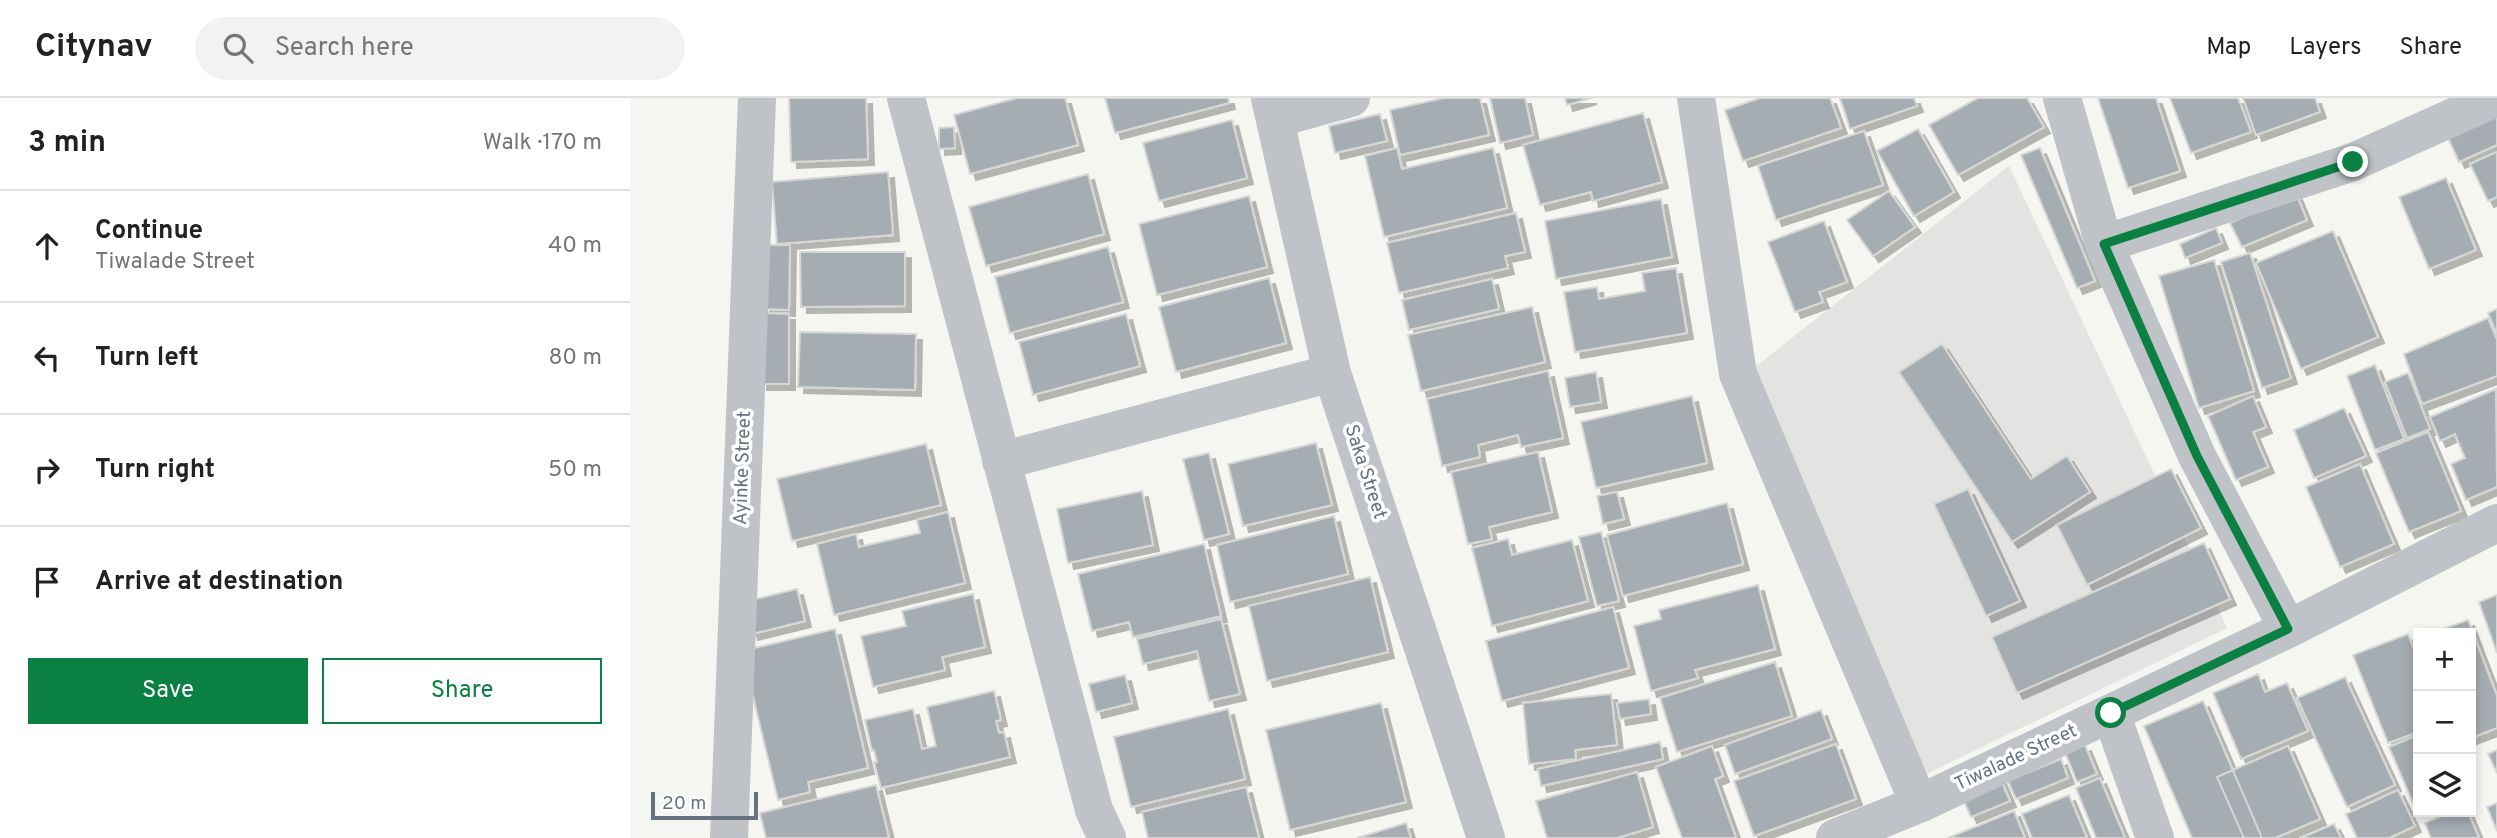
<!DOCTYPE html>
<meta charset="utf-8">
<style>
body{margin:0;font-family:Overpass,sans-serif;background:#f2f2f2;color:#222}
.controls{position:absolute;right:21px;bottom:21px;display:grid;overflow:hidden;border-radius:0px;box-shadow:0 4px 10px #0003}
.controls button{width:63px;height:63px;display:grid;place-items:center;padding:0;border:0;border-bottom:2px solid #e0e0e0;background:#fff;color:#222;font:35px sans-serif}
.scale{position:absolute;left:21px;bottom:18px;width:107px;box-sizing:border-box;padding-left:7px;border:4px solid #677380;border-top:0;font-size:19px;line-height:24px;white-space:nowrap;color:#677380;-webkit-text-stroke:5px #fff;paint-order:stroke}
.stop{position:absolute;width:21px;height:21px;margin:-16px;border:5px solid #0b8043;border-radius:50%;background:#fff}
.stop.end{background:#0b8043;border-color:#fff;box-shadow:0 2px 7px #0008}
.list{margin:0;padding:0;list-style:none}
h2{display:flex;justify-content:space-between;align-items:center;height:91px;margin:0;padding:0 28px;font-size:30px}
h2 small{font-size:23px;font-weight:400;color:#767676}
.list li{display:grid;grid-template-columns:46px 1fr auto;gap:21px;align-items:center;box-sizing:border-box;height:112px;padding:0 28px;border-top:2px solid #e0e0e0}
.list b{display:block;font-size:26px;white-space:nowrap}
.list p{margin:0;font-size:23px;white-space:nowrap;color:#767676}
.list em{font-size:23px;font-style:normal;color:#767676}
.actions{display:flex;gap:14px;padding:21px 28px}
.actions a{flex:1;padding:16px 0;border:2px solid #0b8043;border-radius:0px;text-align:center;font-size:24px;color:#0b8043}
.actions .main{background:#0b8043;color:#fff}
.icon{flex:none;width:38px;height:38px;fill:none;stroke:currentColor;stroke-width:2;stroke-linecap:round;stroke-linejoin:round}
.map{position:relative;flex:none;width:1867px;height:740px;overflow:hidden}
header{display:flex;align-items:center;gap:42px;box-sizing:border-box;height:98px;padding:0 35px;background:#fff;border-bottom:2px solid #e0e0e0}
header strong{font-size:33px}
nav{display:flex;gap:38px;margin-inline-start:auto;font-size:24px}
.search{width:490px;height:63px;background:#f2f2f2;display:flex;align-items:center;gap:18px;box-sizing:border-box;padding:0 24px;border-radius:38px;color:#767676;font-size:26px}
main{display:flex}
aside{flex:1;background:#fff}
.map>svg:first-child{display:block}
</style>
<header>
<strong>Citynav</strong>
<div class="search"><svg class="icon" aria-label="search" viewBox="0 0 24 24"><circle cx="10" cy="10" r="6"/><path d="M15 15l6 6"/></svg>Search here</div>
<nav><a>Map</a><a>Layers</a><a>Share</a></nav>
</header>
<main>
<aside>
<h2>3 min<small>Walk · 170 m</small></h2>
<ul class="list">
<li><svg class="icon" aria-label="ahead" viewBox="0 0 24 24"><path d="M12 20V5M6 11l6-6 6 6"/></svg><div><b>Continue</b><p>Tiwalade Street</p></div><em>40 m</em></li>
<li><svg class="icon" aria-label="left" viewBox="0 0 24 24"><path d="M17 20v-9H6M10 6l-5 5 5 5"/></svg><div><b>Turn left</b></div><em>80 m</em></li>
<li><svg class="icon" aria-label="right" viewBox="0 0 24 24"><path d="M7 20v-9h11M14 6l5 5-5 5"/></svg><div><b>Turn right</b></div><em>50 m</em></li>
<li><svg class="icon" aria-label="arrive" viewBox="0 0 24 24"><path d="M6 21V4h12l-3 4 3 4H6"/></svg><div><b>Arrive at destination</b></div></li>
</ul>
<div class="actions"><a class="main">Save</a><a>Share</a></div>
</aside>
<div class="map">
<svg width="1867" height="740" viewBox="0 0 1867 740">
<defs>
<filter id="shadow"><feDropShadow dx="6" dy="6" stdDeviation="0" flood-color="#0004"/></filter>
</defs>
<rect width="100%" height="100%" fill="#f5f5f2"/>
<path fill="#e3e4e2" d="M 1379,68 L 1597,530 L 1276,686 L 1119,274 Z"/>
<path fill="#a5acb2" stroke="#d6d7d5" stroke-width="2" filter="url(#shadow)" d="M 159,0 L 236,0 L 238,61 L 161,64 Z
M 387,0 L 435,0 L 448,47 L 340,76 L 324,17 Z
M 475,0 L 598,0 L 599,5 L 485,35 Z
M 814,0 L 850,0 L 859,37 L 770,57 L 760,12 Z
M 860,0 L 895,0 L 903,37 L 870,45 Z
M 935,0 L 961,0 L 937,7 Z
M 1130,0 L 1200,0 L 1211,30 L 1113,63 L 1095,12 Z
M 1210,0 L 1284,0 L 1287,8 L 1220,31 Z
M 1348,0 L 1397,0 L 1414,29 L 1328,77 L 1299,27 Z
M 1468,0 L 1526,0 L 1550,73 L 1498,90 Z
M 1540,0 L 1608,0 L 1621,34 L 1561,55 Z
M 1613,0 L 1685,0 L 1690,14 L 1626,37 Z
M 1013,15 L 1032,84 L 963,103 L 961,94 L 910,107 L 893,47 Z
M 750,16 L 757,43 L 705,55 L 699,28 Z
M 1867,16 L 1867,47 L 1829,64 L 1817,38 Z
M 602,22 L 617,80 L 529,103 L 513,45 Z
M 324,29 L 325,50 L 309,51 L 309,30 Z
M 1288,31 L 1324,94 L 1284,118 L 1247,53 Z
M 1234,33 L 1253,87 L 1146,122 L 1128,68 Z
M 767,50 L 772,71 L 863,50 L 877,110 L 754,139 L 735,58 Z
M 1410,50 L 1465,183 L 1447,190 L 1391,57 Z
M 1867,54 L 1867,99 L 1858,103 L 1840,66 Z
M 258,74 L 263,137 L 147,146 L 142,84 Z
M 458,76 L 474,136 L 356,168 L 339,109 Z
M 1816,80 L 1846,152 L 1799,171 L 1769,99 Z
M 1259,93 L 1285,129 L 1243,158 L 1217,122 Z
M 1666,96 L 1677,122 L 1612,149 L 1600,125 Z
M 619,98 L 637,169 L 527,197 L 509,126 Z
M 1031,101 L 1042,159 L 926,181 L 915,123 Z
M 886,115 L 895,154 L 875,158 L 878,170 L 769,195 L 757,145 Z
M 1194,123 L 1217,184 L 1189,194 L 1193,204 L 1165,214 L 1138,144 Z
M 1586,130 L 1592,145 L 1555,160 L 1550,146 Z
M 1703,133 L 1748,239 L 1671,271 L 1626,165 Z
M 135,147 L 160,147 L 159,212 L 134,211 Z
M 478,149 L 493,204 L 380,235 L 365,179 Z
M 170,154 L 275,154 L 275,208 L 171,209 Z
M 1620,155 L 1661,280 L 1632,290 L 1591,164 Z
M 1584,162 L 1624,293 L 1569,310 L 1529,178 Z
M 1046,170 L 1057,235 L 945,254 L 934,194 L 967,189 L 969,201 L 1015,193 L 1012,175 Z
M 639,180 L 656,245 L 546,274 L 529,209 Z
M 862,181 L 869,211 L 779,232 L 772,202 Z
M 902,209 L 915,264 L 791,293 L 778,237 Z
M 1867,211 L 1867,236 L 1858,215 Z
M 132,215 L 159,216 L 159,286 L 131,286 Z
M 496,216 L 510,268 L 403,297 L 389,244 Z
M 1858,220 L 1867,242 L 1867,278 L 1792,306 L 1774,256 Z
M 170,234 L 286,236 L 285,292 L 168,289 Z
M 1312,246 L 1401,381 L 1437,358 L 1460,394 L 1382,444 L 1269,274 Z
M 1745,267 L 1774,341 L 1745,352 L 1717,278 Z
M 918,273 L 933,340 L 891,349 L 888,337 L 848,347 L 850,359 L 812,368 L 797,301 Z
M 966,274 L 971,304 L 940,309 L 935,280 Z
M 1778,275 L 1800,331 L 1777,340 L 1755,284 Z
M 1866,291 L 1867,389 L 1836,402 L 1821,366 L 1835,360 L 1825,336 L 1810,343 L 1800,319 Z
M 1062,298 L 1077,365 L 966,390 L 951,324 Z
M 1623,298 L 1636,329 L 1623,334 L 1638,369 L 1606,382 L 1578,318 Z
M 1714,310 L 1736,358 L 1684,380 L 1664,332 Z
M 1798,334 L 1831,413 L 1779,434 L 1746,355 Z
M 686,345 L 702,407 L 613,428 L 598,366 Z
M 296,346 L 311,407 L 162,443 L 147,381 Z
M 908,354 L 922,414 L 859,429 L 862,441 L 838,446 L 821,374 Z
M 579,355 L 599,436 L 574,442 L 553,361 Z
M 1730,366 L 1764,446 L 1710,469 L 1676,389 Z
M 1541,371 L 1571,430 L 1457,487 L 1427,427 Z
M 1338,391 L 1390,503 L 1356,518 L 1304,406 Z
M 512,393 L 523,447 L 438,465 L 427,411 Z
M 987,394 L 994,421 L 973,426 L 967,398 Z
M 1097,405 L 1113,466 L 993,498 L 977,437 Z
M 318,414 L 335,485 L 204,517 L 187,446 L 226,436 L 229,449 L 290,435 L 287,422 Z
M 704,418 L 718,476 L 600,504 L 587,447 Z
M 971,434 L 989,503 L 967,508 L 949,439 Z
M 878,441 L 882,457 L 942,442 L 958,503 L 862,528 L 842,450 Z
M 1574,445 L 1600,501 L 1387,595 L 1362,539 Z
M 574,446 L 591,518 L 503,539 L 499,524 L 462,533 L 448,476 Z
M 740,479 L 758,554 L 637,583 L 619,508 Z
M 1128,487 L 1145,551 L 1065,572 L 1068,580 L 1021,593 L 1004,528 L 1031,521 L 1029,512 Z
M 167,491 L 175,523 L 122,536 L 114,504 Z
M 343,496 L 355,549 L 312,559 L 315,572 L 243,589 L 231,538 L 276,528 L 272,513 Z
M 1867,497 L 1867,555 L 1849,504 Z
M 983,509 L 999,570 L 872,603 L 856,543 Z
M 591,521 L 610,596 L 579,603 L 567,553 L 513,566 L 507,541 Z
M 1838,522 L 1867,598 L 1867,630 L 1841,640 L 1841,535 L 1802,535 Z
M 205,531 L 238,670 L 178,684 L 180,694 L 148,702 L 112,553 Z
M 1778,536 L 1788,562 L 1788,634 L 1758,645 L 1723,557 Z
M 1145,564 L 1162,618 L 1047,654 L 1030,600 Z
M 1628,576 L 1635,594 L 1657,585 L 1678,633 L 1611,661 L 1583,595 Z
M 495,577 L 502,605 L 466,614 L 459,586 Z
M 1715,579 L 1765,687 L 1717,709 L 1667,600 Z
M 364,593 L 371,622 L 366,623 L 369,635 L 374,634 L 380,659 L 251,690 L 244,664 L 247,664 L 244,652 L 242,653 L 235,622 L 283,611 L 292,651 L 306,648 L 297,609 Z
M 981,596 L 987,647 L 945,652 L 946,661 L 899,666 L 893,605 Z
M 1019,601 L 1021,616 L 990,621 L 987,605 Z
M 1573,603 L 1632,740 L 1562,740 L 1514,628 Z
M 751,605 L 776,704 L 660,732 L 636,632 Z
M 598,611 L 615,681 L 501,709 L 484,639 Z
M 1191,612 L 1202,641 L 1105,676 L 1095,647 Z
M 1788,637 L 1788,709 L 1785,710 L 1759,649 Z
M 1030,644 L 1033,661 L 911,688 L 908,671 Z
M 1206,646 L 1226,701 L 1124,738 L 1104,683 Z
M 1455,647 L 1467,676 L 1447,684 L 1435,654 Z
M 1082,648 L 1093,678 L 1085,681 L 1106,740 L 1052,740 L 1026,669 Z
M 1658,648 L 1690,721 L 1645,740 L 1614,740 L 1587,679 Z
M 1867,652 L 1867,675 L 1858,656 Z
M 1431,661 L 1438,680 L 1386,701 L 1378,683 Z
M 1007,674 L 1023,729 L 987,740 L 917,740 L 906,703 Z
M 1370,680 L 1380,703 L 1341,719 L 1331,696 Z
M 1470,680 L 1495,740 L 1466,740 L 1446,690 Z
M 246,687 L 259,740 L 136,740 L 130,715 Z
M 616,689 L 629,740 L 518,740 L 512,714 Z
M 1768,692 L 1785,728 L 1759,740 L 1727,740 L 1716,716 Z
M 1439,697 L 1457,740 L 1402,740 L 1392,716 Z
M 1867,705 L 1867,733 L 1857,709 Z
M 1384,713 L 1395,740 L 1318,740 Z
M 1821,714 L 1838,714 L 1849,740 L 1801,740 L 1795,725 Z
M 776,725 L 781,740 L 727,740 Z
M 1704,726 L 1711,740 L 1671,740 Z"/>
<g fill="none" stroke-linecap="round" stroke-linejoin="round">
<path stroke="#bfc2c6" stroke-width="38" d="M 276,0 L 464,712 L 477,740
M 640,0 L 702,275 L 856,740
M 1066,0 L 1108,276 L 1289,706
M 1432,0 L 1474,146 L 1567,358 L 1658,531
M 645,21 L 721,0
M 1474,146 L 1723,64 L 1866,0
M 371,363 L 702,275
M 1481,615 L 1525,740
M 99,740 L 127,0
M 1205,740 L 1289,706 L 1658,531 L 1867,425"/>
</g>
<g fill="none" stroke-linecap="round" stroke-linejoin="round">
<path stroke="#0b8043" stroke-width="9" d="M 1481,615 L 1658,531 L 1567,358 L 1474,146 L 1723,64"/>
</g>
<g text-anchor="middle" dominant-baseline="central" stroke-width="7" stroke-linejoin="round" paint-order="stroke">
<g font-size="19" fill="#677380" stroke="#fff">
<text transform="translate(113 370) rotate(-88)">Ayinke Street</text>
<text transform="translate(735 374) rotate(72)">Saka Street</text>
<text transform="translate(1386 660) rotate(-25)">Tiwalade Street</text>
</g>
</g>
</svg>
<div class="controls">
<button>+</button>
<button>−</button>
<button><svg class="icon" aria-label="layers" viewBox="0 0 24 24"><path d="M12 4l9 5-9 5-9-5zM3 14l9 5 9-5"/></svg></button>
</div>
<div class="scale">20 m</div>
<div class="stop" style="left:1481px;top:615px"></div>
<div class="stop end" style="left:1723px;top:64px"></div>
</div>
</main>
